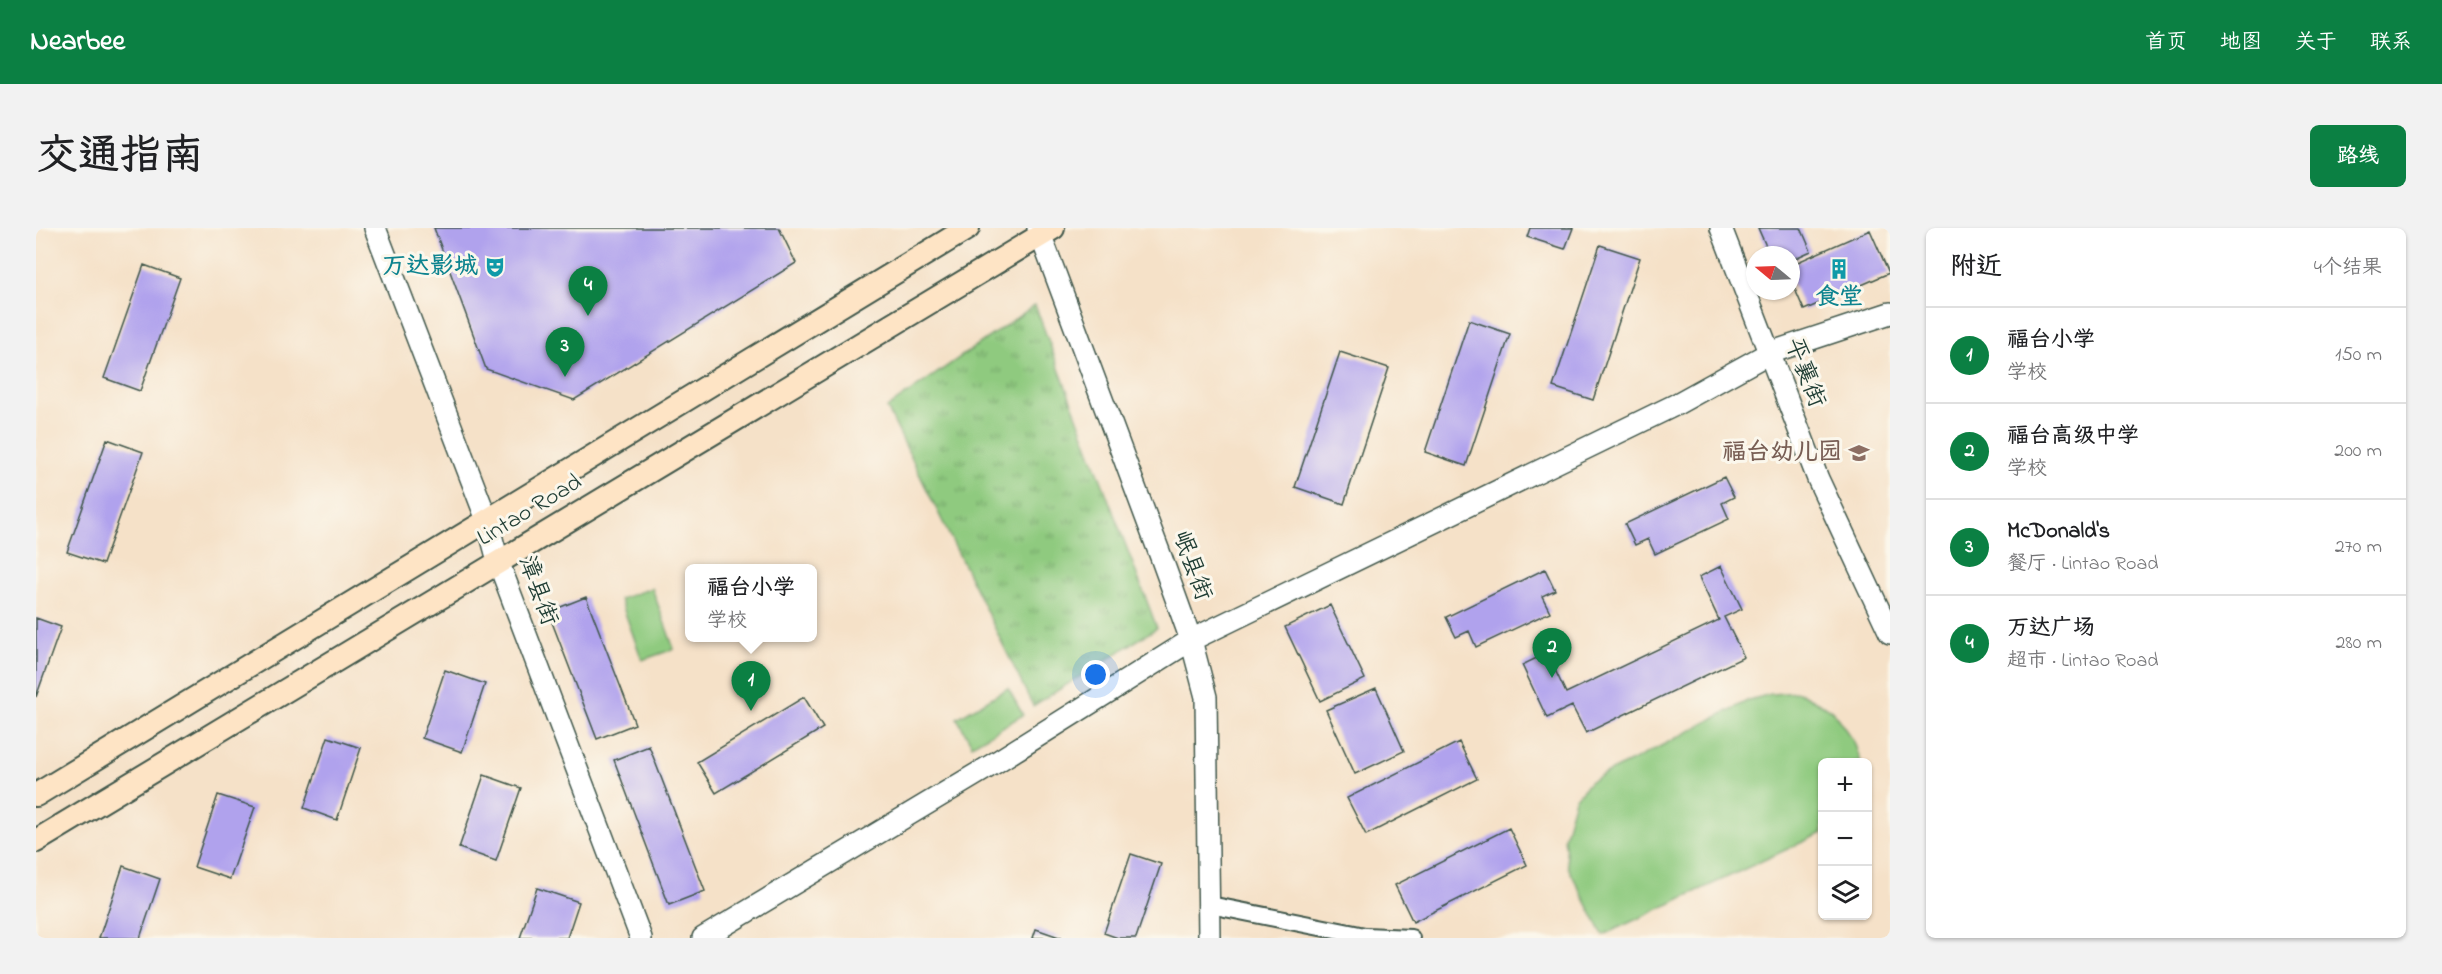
<!DOCTYPE html>
<html lang="zh">
<meta charset="utf-8">
<style>
body{margin:0;font-family:"Indie Flower","LXGW WenKai TC",sans-serif;background:#f2f2f2;color:#202124}
.controls{position:absolute;right:18px;bottom:18px;display:grid;overflow:hidden;border-radius:9px;box-shadow:0 2px 4px #0004}
.controls button{width:54px;height:54px;display:grid;place-items:center;padding:0;border:0;border-bottom:2px solid #e0e0e0;background:#fff;color:#202124;font:30px sans-serif}
.compass{position:absolute;left:1710px;top:18px;width:54px;height:54px;border-radius:50%;background:#fff;box-shadow:0 2px 4px #0004;rotate:289deg}
.you{position:absolute;left:1060px;top:447px;width:21px;height:21px;margin:-15px;border:4px solid #fff;border-radius:50%;background:#1a73e8;box-shadow:0 0 0 9px #1a73e833}
.badge{display:grid;place-items:center;width:39px;height:39px;border-radius:50%;background:#0b8043;color:#fff;font-size:20px;font-weight:700}
.pin{position:absolute;translate:-50% -50px;filter:drop-shadow(0 2px 3px #0008)}
.pin::after{content:'';position:absolute;top:32px;width:21px;height:18px;background:inherit;clip-path:polygon(0 0,100% 0,50% 100%)}
.popup{position:absolute;left:649px;top:336px;width:132px;height:78px;box-sizing:border-box;display:grid;place-content:center;border-radius:9px;background:#fff;filter:drop-shadow(0 2px 4px #0005);font-size:20px;white-space:nowrap;color:#757577}
.popup b{font-size:22px;color:#202124}
.popup::after{content:'';position:absolute;left:50%;top:100%;margin-left:-12px;border:12px solid transparent;border-top-color:#fff}
.list{margin:0;padding:0;list-style:none}
h2{display:flex;justify-content:space-between;align-items:center;height:78px;margin:0;padding:0 24px;font-size:26px}
h2 small{font-size:20px;font-weight:400;color:#757577}
.list li{display:grid;grid-template-columns:39px 1fr auto;gap:18px;align-items:center;box-sizing:border-box;height:96px;padding:0 24px;border-top:2px solid #e0e0e0}
.list b{display:block;font-size:22px;white-space:nowrap}
.list p{margin:0;font-size:20px;white-space:nowrap;color:#757577}
.list em{font-size:20px;font-style:normal;color:#757577}
.icon{flex:none;width:33px;height:33px;fill:none;stroke:currentColor;stroke-width:2;stroke-linecap:round;stroke-linejoin:round}
.map{position:relative;flex:none;width:1854px;height:710px;overflow:hidden;border-radius:9px}
header{display:flex;align-items:center;gap:36px;box-sizing:border-box;height:84px;padding:0 30px;background:#0b8043;color:#fff}
header strong{font-size:28px}
nav{display:flex;gap:33px;margin-inline-start:auto;font-size:21px}
.intro{display:flex;align-items:center;justify-content:space-between;box-sizing:border-box;height:144px;padding:0 36px}
h1{margin:0;font-size:42px}
.button{padding:15px 27px;border-radius:9px;background:#0b8043;color:#fff;font-size:21px;font-weight:700}
main{display:flex;gap:36px;padding:0 36px}
aside{flex:1;background:#fff;border-radius:9px;box-shadow:0 2px 4px #0004}
.map>svg:first-child{display:block}
</style>
<header>
<strong>Nearbee</strong>
<nav><a>首页</a><a>地图</a><a>关于</a><a>联系</a></nav>
</header>
<div class="intro"><h1>交通指南</h1><a class="button">路线</a></div>
<main>
<div class="map">
<svg width="1854" height="710" viewBox="0 0 1854 710">
<defs>
<pattern id="park-tufts" width="24" height="20" patternUnits="userSpaceOnUse" patternTransform="scale(1.5)"><rect width="24" height="20" fill="#8fca7f"/><path d="M3 7l-1-3M5 7V3M7 7l1-3M15 17l-1-3M17 17v-4M19 17l1-3" fill="none" stroke="#74a569"/></pattern>
</defs>
<rect width="100%" height="100%" fill="#fbf7ec"/>
<filter id="ink" filterUnits="userSpaceOnUse"><feTurbulence type="fractalNoise" baseFrequency=".0167" numOctaves="2"/><feDisplacementMap in="SourceGraphic" scale="12" xChannelSelector="R" yChannelSelector="G"/><feConvolveMatrix kernelMatrix="1 2 1 2 8 2 1 2 1" color-interpolation-filters="sRGB"/></filter>
<filter id="wash" filterUnits="userSpaceOnUse"><feTurbulence type="fractalNoise" baseFrequency=".008" numOctaves="4" result="noise"/><feDisplacementMap in="SourceGraphic" scale="24" xChannelSelector="R" yChannelSelector="G"/><feGaussianBlur stdDeviation="1.35" result="paint"/><feColorMatrix in="noise" values="0 0 0 0 0 0 0 0 0 0 0 0 0 0 0 0 0 1.4 0 .05"/><feComposite in="paint" operator="in"/></filter>
<g filter="url(#wash)">
<rect width="100%" height="100%" fill="#f5e1c8"/>
<path fill="url(#park-tufts)" stroke="#57845a" stroke-width="1.5" d="M 999,77 L 1121,400 L 997,478 L 851,180 Z"/>
<path fill="#8fca7f" stroke="#57845a" stroke-width="1.5" d="M 616,360 L 638,421 L 606,432 L 584,371 Z
M 972,460 L 987,487 L 936,517 L 921,490 Z
M 1763,464 L 1796,482 L 1818,514 L 1825,534 L 1786,534 L 1786,605 L 1567,707 L 1532,639 L 1528,610 L 1539,571 L 1554,553 L 1598,532 L 1713,472 L 1735,466 Z"/>
<g id="blocks">
<path fill="#b0a2ed" d="M 398,0 L 743,0 L 760,35 L 538,172 L 450,141 Z
M 1494,0 L 1537,0 L 1529,21 L 1491,9 Z
M 1722,0 L 1765,0 L 1775,23 L 1755,32 L 1755,27 L 1734,27 Z
M 1834,2 L 1853,45 L 1768,82 L 1755,52 L 1755,37 Z
M 1564,17 L 1604,30 L 1557,172 L 1517,159 Z
M 108,37 L 144,50 L 104,163 L 68,150 Z
M 1433,92 L 1474,106 L 1430,238 L 1389,224 Z
M 1304,124 L 1353,140 L 1308,276 L 1259,259 Z
M 71,211 L 107,224 L 67,336 L 31,324 Z
M 1688,249 L 1698,269 L 1686,275 L 1693,291 L 1619,326 L 1612,311 L 1599,317 L 1589,296 Z
M 1685,338 L 1706,381 L 1688,389 L 1708,429 L 1550,505 L 1536,478 L 1511,490 L 1486,437 L 1511,425 L 1530,465 L 1683,392 L 1663,349 Z
M 1509,341 L 1519,362 L 1506,368 L 1514,384 L 1440,419 L 1433,403 L 1420,409 L 1410,389 Z
M 550,369 L 599,496 L 561,511 L 512,384 Z
M 1294,377 L 1329,451 L 1284,473 L 1249,399 Z
M 0,390 L 25,399 L 0,469 Z
M 409,442 L 449,456 L 426,524 L 386,510 Z
M 1340,460 L 1368,523 L 1319,546 L 1290,482 Z
M 768,469 L 787,500 L 680,565 L 661,534 Z
M 292,509 L 325,520 L 301,592 L 268,580 Z
M 1423,514 L 1441,551 L 1330,607 L 1311,570 Z
M 613,518 L 669,663 L 633,677 L 578,532 Z
M 448,547 L 485,560 L 460,633 L 423,620 Z
M 182,567 L 219,579 L 194,651 L 158,639 Z
M 1473,600 L 1491,637 L 1377,694 L 1359,657 Z
M 1095,626 L 1125,636 L 1100,710 L 1082,710 L 1068,705 Z
M 87,638 L 124,651 L 104,710 L 63,710 Z
M 501,660 L 543,674 L 531,710 L 484,710 Z
M 1000,701 L 1026,710 L 997,710 Z"/>
</g>
</g>
<g filter="url(#ink)">
<use href="#blocks" fill-opacity="0" stroke="#3f564a" stroke-width="1.5"/>
<g fill="none" stroke-linecap="round" stroke-linejoin="round">
<g stroke="#3f564a" stroke-width="20">
<path id="minor" d="M 1174,677 L 1329,708 L 1375,710"/>
</g>
<g stroke="#3f564a" stroke-width="24">
<path id="tertiary" d="M 339,0 L 451,292 L 462,333 L 605,710
M 1002,0 L 1125,329 L 1155,412 L 1170,469 L 1173,710
M 1685,0 L 1782,251 L 1854,405
M 667,710 L 959,535 L 1155,412 L 1639,177 L 1733,125 L 1854,85"/>
</g>
<g stroke="#3f564a" stroke-width="26">
<path id="secondary" d="M 0,567 L 932,0
M 0,613 L 1017,0"/>
</g>
<use href="#minor" stroke="#fff" stroke-width="16"/>
<use href="#tertiary" stroke="#fff" stroke-width="21"/>
<use href="#secondary" stroke="#fee4c5" stroke-width="22"/>
</g>
</g>
<defs>
<g id="theatre-bare" transform="scale(1.62)"><path d="M-5-5.5Q0-4 5-5.5V0Q5 5 0 6Q-5 5-5 0ZM-3.3-2.5H-1v1.5H-3.3ZM1-2.5H3.3v1.5H1ZM-2.8 1Q0 5.5 2.8 1Z" fill="#0f9aa8" stroke="#fbf7ec" stroke-width="2.5" paint-order="stroke"/></g>
<g id="building-bare" transform="scale(1.62)"><path d="M-4-6H4V6H1V3H-1V6H-4ZM-2.5-4.3h1.7v1.8h-1.7ZM.8-4.3h1.7v1.8H.8ZM-2.5-1h1.7V.8h-1.7ZM.8-1h1.7V.8H.8Z" fill="#0f9aa8" stroke="#fbf7ec" stroke-width="2.5" paint-order="stroke"/></g>
<g id="school-bare" transform="scale(1.62)"><path d="M0-5L7-2L0 1L-7-2ZM-4 1L0 2.5L4 1V4Q0 6-4 4Z" fill="#8d6e63" stroke="#fbf7ec" stroke-width="2.5" paint-order="stroke"/></g>
</defs>
<g fill-rule="evenodd">
<use href="#theatre-bare" x="459" y="39"/>
<use href="#building-bare" x="1803" y="41"/>
<use href="#school-bare" x="1823" y="225"/>
</g>
<g text-anchor="middle" dominant-baseline="central" stroke-width="6" stroke-linejoin="round" paint-order="stroke">
<g font-size="24" font-weight="bold" fill="#0d838f" stroke="#fbf7ec" text-anchor="end">
<text x="442" y="39">万达影城</text>
<text x="1803" y="70" text-anchor="middle">食堂</text>
</g>
<g font-size="24" fill="#1f3d34" stroke="#fbf7ec">
<text transform="translate(1768 145) rotate(69)">平襄街</text>
<text transform="translate(494 283) rotate(-31)">Lintao Road</text>
<text transform="translate(1155 338) rotate(70)">岷县街</text>
<text transform="translate(501 363) rotate(70)">漳县街</text>
</g>
<g font-size="24" font-weight="bold" fill="#785e54" stroke="#fbf7ec" text-anchor="end">
<text x="1806" y="225">福台幼儿园</text>
</g>
</g>
</svg>
<div class="controls">
<button>+</button>
<button>−</button>
<button><svg class="icon" aria-label="layers" viewBox="0 0 24 24"><path d="M12 4l9 5-9 5-9-5zM3 14l9 5 9-5"/></svg></button>
</div>
<svg class="compass" viewBox="-18 -18 36 36"><path d="M0-13l5 13h-10z" fill="#e53935"/><path d="M0 13l5-13h-10z" fill="#757577"/></svg>
<div class="you"></div>
<div class="pin badge" style="left:715px;top:483px">1</div>
<div class="popup"><b>福台小学</b>学校</div>
<div class="pin badge" style="left:1516px;top:450px">2</div>
<div class="pin badge" style="left:529px;top:149px">3</div>
<div class="pin badge" style="left:552px;top:88px">4</div>
</div>
<aside>
<h2>附近<small>4个结果</small></h2>
<ul class="list">
<li><span class="badge">1</span><div><b>福台小学</b><p>学校</p></div><em>150 m</em></li>
<li><span class="badge">2</span><div><b>福台高级中学</b><p>学校</p></div><em>200 m</em></li>
<li><span class="badge">3</span><div><b>McDonald's</b><p>餐厅 · Lintao Road</p></div><em>270 m</em></li>
<li><span class="badge">4</span><div><b>万达广场</b><p>超市 · Lintao Road</p></div><em>280 m</em></li>
</ul>
</aside>
</main>
